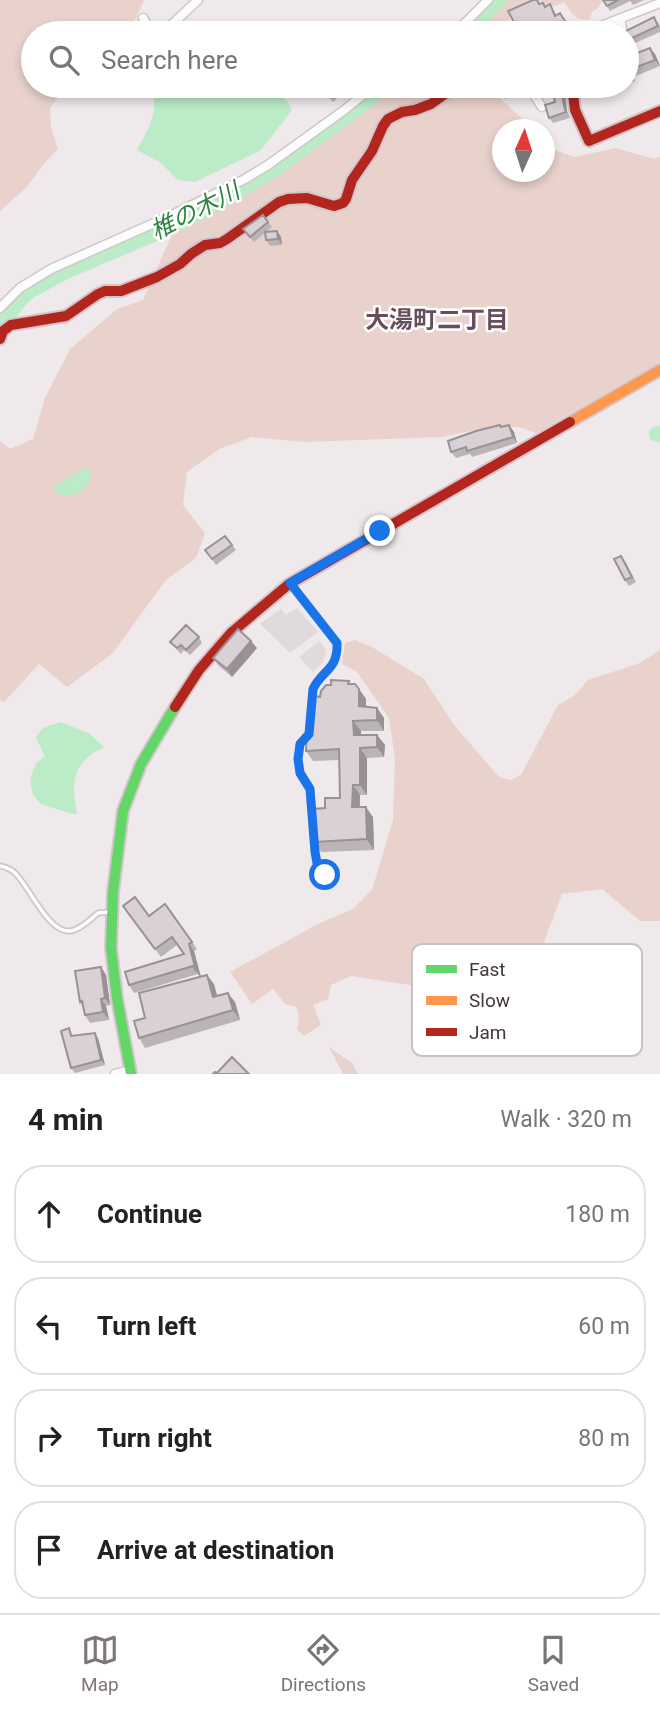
<!DOCTYPE html>
<meta charset="utf-8">
<style>
body{margin:0;font-family:Roboto,"Noto Sans JP",sans-serif;background:#f2f2f2;color:#222}
.compass{position:absolute;left:492px;top:119px;width:63px;height:63px;border-radius:50%;background:#fff;box-shadow:0 4px 10px #0003;rotate:3deg}
.stop{position:absolute;width:21px;height:21px;margin:-16px;border:5px solid #1a73e8;border-radius:50%;background:#fff}
.stop.end{background:#1a73e8;border-color:#fff;box-shadow:0 2px 7px #0008}
.list{margin:0;padding:0;list-style:none}
h2{display:flex;justify-content:space-between;align-items:center;height:91px;margin:0;padding:0 28px;font-size:30px}
h2 small{font-size:23px;font-weight:400;color:#767676}
.list li{display:grid;grid-template-columns:46px 1fr auto;gap:21px;align-items:center;box-sizing:border-box;height:98px;margin:0 14px 14px;padding:0 14px;border:2px solid #e0e0e0;border-radius:28px}
.list b{display:block;font-size:26px;white-space:nowrap}
.list em{font-size:23px;font-style:normal;color:#767676}
.icon{flex:none;width:38px;height:38px;fill:none;stroke:currentColor;stroke-width:2;stroke-linecap:round;stroke-linejoin:round}
.map{position:relative;flex:none;width:660px;height:1074px;overflow:hidden}
.search{position:absolute;background:#fff;box-shadow:0 4px 10px #0003;left:21px;right:21px;top:21px;height:77px;display:flex;align-items:center;gap:18px;box-sizing:border-box;padding:0 24px;border-radius:38px;color:#767676;font-size:26px}
.sheet{height:539px;background:#fff}
nav{display:flex;justify-content:space-around;align-items:center;box-sizing:border-box;height:98px;border-top:2px solid #e0e0e0;background:#fff;font-size:19px;color:#767676}
nav a{display:grid;justify-items:center;gap:4px}
nav .on{color:#80757b}
.map>svg:first-child{display:block}
</style>
<div class="map">
<svg width="660" height="1074" viewBox="0 0 660 1074">
<rect width="100%" height="100%" fill="#efe9ec"/>
<path fill="#e9d2cc" d="M 0,0 L 144,0 L 139,12 L 128,30 L 111,33 L 33,33 L 33,86 L 66,86 L 50,108 L 51,127 L 58,149 L 43,165 L 27,187 L 4,207 L 0,212 Z
M 502,0 L 603,0 L 598,8 L 592,12 L 590,19 C 576,22 571,13 564,2 C 560,4 557,6 553,6 C 546,7 543,1 537,0 C 525,0 515,9 509,18 L 510,25 L 513,28 L 505,33 L 470,33 Z
M 395,86 L 496,86 L 500,98 L 533,129 L 503,130 L 503,172 L 544,172 L 545,142 L 550,148 L 574,157 L 616,148 L 654,159 L 660,157 L 660,362 L 536,433 L 519,427 L 490,427 L 442,437 L 304,442 L 252,437 L 219,449 L 187,472 L 183,505 L 205,533 L 196,558 L 166,580 L 112,654 L 67,687 L 39,664 L 4,702 L 0,700 L 0,441 L 10,449 L 33,439 L 45,398 L 70,349 L 117,309 L 143,300 L 174,230 L 285,167 Z
M 355,640 L 372,647 L 424,679 L 454,725 L 499,777 L 511,780 L 521,775 L 558,705 L 575,695 L 588,680 L 640,663 L 660,650 L 660,921 L 640,921 L 602,889 L 562,894 L 544,942 L 521,953 L 516,977 L 471,1001 L 455,998 L 441,971 L 423,987 L 351,976 L 331,985 L 328,999 L 313,1005 L 321,1025 L 304,1036 L 297,1030 L 299,1018 L 297,1007 L 285,1004 L 273,989 L 252,1004 L 230,972 L 318,924 L 353,909 L 372,890 L 393,820 L 395,760 L 389,718 L 357,672 L 342,664 L 345,643 Z
M 329,1047 L 352,1063 L 358,1074 L 343,1074 Z"/>
<path fill="#e0dadd" d="M 297,608 L 318,632 L 290,653 L 260,624 L 281,609 L 286,615 Z
M 319,641 L 325,648 L 326,652 L 323,662 L 313,672 L 299,657 Z"/>
<path fill="#bbebc7" d="M 153,86 L 268,86 L 288,102 L 292,110 L 261,150 L 195,182 L 178,180 L 161,163 L 137,150 C 151,124 157,116 153,86 Z
M 85,468 L 90,470 C 94,490 68,504 53,490 L 53,487 Z
M 61,722 L 90,734 L 104,747 C 72,763 71,781 77,814 L 72,814 L 41,804 L 33,795 L 30,779 L 36,763 L 45,756 L 36,738 C 43,724 49,727 61,722 Z"/>
<g fill="none" stroke-linecap="round" stroke-linejoin="round">
<path stroke="#bbebc7" stroke-width="16" d="M 468,33 L 498,0
M 0,326 L 19,300 L 29,291 L 64,272 L 181,222 L 238,191 L 276,168 L 386,86
M 657,434 L 660,434"/>
<g stroke="#cdc7ca" stroke-width="7">
<path id="lane" d="M 292,585 L 337,643 C 338,666 327,667 316,683 C 311,690 312,702 311,711
M 309,733 C 303,741 299,745 298,756 C 297,775 308,778 310,792 C 315,819 314,847 319,874 L 325,875
M 0,866 C 5,867 11,869 15,873 C 29,886 48,933 70,931 C 80,930 91,919 98,913 L 110,912"/>
</g>
<g stroke="#cdc7ca" stroke-width="11">
<path id="street" d="M 143,18 C 148,27 155,36 166,30 L 198,0
M 620,19 L 623,33
M 455,33 L 488,0
M 583,33 L 660,3
M 528,86 L 542,107
M 0,308 L 20,288 L 51,269 L 172,215 L 245,179 L 268,165 L 343,111 L 374,86
M 115,1074 L 131,1070"/>
</g>
<g stroke="#d2c5cb" stroke-width="14">
<path id="fast" d="M 131,1074 L 117,998 L 111,948 L 113,892 L 123,811 L 141,764 L 175,707"/>
</g>
<g stroke="#d2c5cb" stroke-width="14">
<path id="slow" d="M 570,422 L 660,370"/>
</g>
<g stroke="#d2c5cb" stroke-width="14">
<path id="jam" d="M 572,86 L 575,110 L 589,141 L 660,111
M 0,339 L 3,331 L 11,325 L 66,316 L 98,294 L 105,291 L 121,291 L 157,277 L 180,264 L 191,254 L 205,245 L 220,243 L 227,239 L 279,202 L 288,199 L 307,198 L 334,206 L 343,203 L 346,199 L 352,180 L 372,151 L 383,126 L 388,119 L 402,112 L 415,110 L 431,104 L 456,86
M 175,707 L 199,670 L 231,633 L 289,584 L 570,422"/>
</g>
<use href="#lane" stroke="#fdfcfc" stroke-width="3.5"/>
<use href="#street" stroke="#fdfcfc" stroke-width="8"/>
<use href="#fast" stroke="#63d668" stroke-width="10"/>
<use href="#slow" stroke="#ff974d" stroke-width="10"/>
<use href="#jam" stroke="#b3261e" stroke-width="10"/>
</g>
<path fill="#bbb4b7" d="M 538,0 L 540,4 L 543,3 L 546,6 L 554,10 L 556,15 L 564,18 L 572,32 L 569,33 L 501,33 L 516,26 Z
M 603,0 L 644,0 L 633,5 L 630,1 L 610,11 Z
M 658,22 L 660,27 L 660,32 L 633,44 L 630,39 Z
M 655,54 L 660,66 L 633,77 L 635,81 L 627,84 L 627,64 Z
M 329,86 L 361,86 L 348,96 L 344,91 L 333,102 L 324,91 Z
M 498,86 L 515,86 L 518,93 L 505,99 Z
M 598,86 L 623,86 L 621,87 L 623,90 L 605,98 Z
M 565,92 L 567,111 L 570,118 L 553,123 L 549,118 L 555,102 Z
M 263,215 L 272,227 L 254,242 L 243,229 Z
M 277,231 L 281,237 L 282,245 L 270,246 L 266,240 Z
M 500,425 L 502,427 L 509,425 L 514,432 L 517,443 L 472,457 L 470,454 L 456,458 L 451,452 Z
M 225,536 L 236,550 L 216,565 L 205,550 Z
M 625,561 L 636,582 L 629,586 L 625,580 Z
M 199,637 L 202,643 L 190,655 L 184,650 L 181,654 L 170,642 Z
M 257,648 L 232,677 L 219,666 L 213,658 Z
M 351,684 L 359,689 L 366,699 L 366,707 L 377,708 L 384,718 L 384,731 L 361,731 L 361,735 L 377,735 L 385,745 L 384,757 L 367,758 L 367,795 L 360,795 L 360,807 L 373,817 L 374,850 L 321,852 L 314,842 L 325,808 L 340,798 L 339,760 L 313,761 L 306,751 L 314,709 L 320,697 Z
M 165,904 L 197,949 L 194,951 L 201,976 L 214,984 L 217,996 L 235,1002 L 240,1020 L 145,1048 L 139,1038 L 145,1018 L 200,977 L 198,974 L 134,993 L 129,985 L 184,954 L 177,945 L 161,957 L 123,906 L 149,916 Z
M 101,967 L 106,975 L 110,1005 L 106,1006 L 109,1020 L 90,1023 L 85,1015 L 83,1007 L 80,1002 Z
M 69,1028 L 73,1036 L 98,1038 L 105,1065 L 75,1073 L 71,1068 Z"/>
<path fill="#989295" d="M 650,48 L 655,54 L 660,66 L 655,60 Z
M 561,87 L 565,92 L 567,111 L 570,118 L 564,106 Z
M 277,231 L 281,237 L 282,245 L 278,239 Z
M 509,425 L 514,432 L 517,443 L 513,437 Z
M 251,641 L 257,648 L 232,677 L 227,669 Z
M 359,689 L 366,699 L 366,717 L 359,706 Z
M 377,708 L 384,718 L 384,731 L 377,720 Z
M 353,721 L 361,731 L 361,745 L 354,735 Z
M 377,735 L 385,745 L 384,757 L 377,747 Z
M 360,748 L 367,758 L 367,795 L 360,785 Z
M 353,785 L 360,795 L 359,817 L 352,807 Z
M 366,807 L 373,817 L 374,850 L 367,839 Z
M 189,944 L 194,951 L 201,978 L 196,971 Z
M 101,967 L 106,975 L 110,1005 L 105,998 Z
M 207,975 L 214,984 L 220,1007 L 213,997 Z
M 228,993 L 235,1002 L 240,1020 L 233,1010 Z
M 101,999 L 106,1006 L 109,1020 L 103,1012 Z
M 95,1033 L 98,1038 L 105,1065 L 101,1060 Z"/>
<path fill="#d9d1d5" stroke="#989295" stroke-width="2" d="M 533,0 L 537,0 L 539,4 L 543,3 L 545,7 L 550,4 L 555,16 L 560,13 L 568,26 L 562,29 L 562,33 L 501,33 L 516,26 L 508,11 Z
M 603,0 L 618,0 L 607,6 Z
M 654,17 L 658,26 L 630,39 L 626,31 Z
M 650,48 L 655,60 L 629,70 L 630,74 L 627,76 L 627,64 L 632,62 L 629,56 Z
M 329,86 L 352,86 L 345,92 L 341,87 L 329,97 L 324,91 Z
M 498,86 L 513,86 L 514,88 L 502,93 Z
M 598,86 L 613,86 L 601,91 Z
M 561,87 L 564,106 L 566,112 L 549,118 L 545,105 L 555,102 L 552,89 Z
M 263,215 L 268,222 L 250,237 L 243,229 Z
M 277,231 L 278,239 L 266,240 L 265,232 Z
M 500,425 L 501,427 L 509,425 L 513,437 L 467,451 L 466,447 L 451,452 L 448,441 L 476,431 Z
M 225,536 L 232,545 L 212,559 L 205,550 Z
M 621,556 L 632,577 L 625,580 L 614,559 Z
M 186,625 L 199,637 L 186,650 L 181,645 L 177,648 L 170,642 Z
M 238,629 L 251,641 L 227,669 L 213,658 Z
M 331,680 L 349,681 L 348,684 L 355,684 L 359,689 L 359,706 L 377,708 L 377,720 L 353,721 L 354,735 L 377,735 L 377,747 L 360,748 L 360,785 L 353,785 L 352,807 L 366,807 L 367,839 L 314,842 L 313,809 L 325,808 L 325,798 L 340,798 L 339,749 L 306,751 L 308,709 L 314,709 L 315,696 L 320,697 L 321,691 L 326,685 L 331,685 Z
M 135,897 L 149,916 L 165,904 L 192,942 L 189,944 L 196,971 L 193,966 L 129,985 L 125,972 L 184,954 L 172,937 L 155,949 L 123,906 Z
M 101,967 L 105,998 L 101,999 L 103,1012 L 85,1015 L 82,1001 L 80,1002 L 75,971 Z
M 207,975 L 213,997 L 228,993 L 233,1010 L 139,1038 L 134,1021 L 145,1018 L 139,993 Z
M 69,1028 L 71,1036 L 95,1033 L 101,1060 L 71,1068 L 61,1031 Z
M 232,1057 L 249,1074 L 213,1074 L 215,1072 L 217,1073 Z"/>
<g fill="none" stroke-linecap="round" stroke-linejoin="round">
<path stroke="#1a73e8" stroke-width="9" d="M 325,875 L 319,874 L 315,852 L 310,789 L 300,773 L 298,759 L 300,744 L 309,734 L 313,689 C 323,669 338,670 337,643 L 290,583 L 380,531"/>
</g>
<g text-anchor="middle" dominant-baseline="central" stroke-width="5" stroke-linejoin="round" paint-order="stroke">
<g font-size="24" font-style="italic" fill="#2c8443" stroke="#fff">
<text transform="translate(195 211) rotate(-27)">椎の木川</text>
</g>
<g font-size="24" font-weight="bold" fill="#664e5b" stroke="#fff">
<text x="437" y="320">大湯町二丁目</text>
</g>
</g>
<rect x="412" y="944" width="230" height="112" rx="10" fill="#fff" stroke="#c7c3c5" stroke-width="2"/>
<rect x="426" y="965" width="31" height="8" fill="#63d668"/>
<rect x="426" y="996" width="31" height="9" fill="#ff974d"/>
<rect x="426" y="1028" width="31" height="8" fill="#b3261e"/>
<g font-size="19" fill="#44363e">
<text x="469" y="976">Fast</text>
<text x="469" y="1007">Slow</text>
<text x="469" y="1039">Jam</text>
</g>
</svg>
<svg class="compass" viewBox="-18 -18 36 36"><path d="M0-13l5 13h-10z" fill="#e53935"/><path d="M0 13l5-13h-10z" fill="#767676"/></svg>
<div class="stop" style="left:325px;top:875px"></div>
<div class="stop end" style="left:380px;top:531px"></div>
<div class="search"><svg class="icon" aria-label="search" viewBox="0 0 24 24"><circle cx="10" cy="10" r="6"/><path d="M15 15l6 6"/></svg>Search here</div>
</div>
<section class="sheet">
<h2>4 min<small>Walk · 320 m</small></h2>
<ul class="list">
<li><svg class="icon" aria-label="ahead" viewBox="0 0 24 24"><path d="M12 20V5M6 11l6-6 6 6"/></svg><div><b>Continue</b></div><em>180 m</em></li>
<li><svg class="icon" aria-label="left" viewBox="0 0 24 24"><path d="M17 20v-9H6M10 6l-5 5 5 5"/></svg><div><b>Turn left</b></div><em>60 m</em></li>
<li><svg class="icon" aria-label="right" viewBox="0 0 24 24"><path d="M7 20v-9h11M14 6l5 5-5 5"/></svg><div><b>Turn right</b></div><em>80 m</em></li>
<li><svg class="icon" aria-label="arrive" viewBox="0 0 24 24"><path d="M6 21V4h12l-3 4 3 4H6"/></svg><div><b>Arrive at destination</b></div></li>
</ul>
</section>
<nav>
<a class="on"><svg class="icon" aria-label="map" viewBox="0 0 24 24"><path d="M3 6l6-2 6 2 6-2v14l-6 2-6-2-6 2zM9 4v14M15 6v14"/></svg>Map</a>
<a><svg class="icon" aria-label="directions" viewBox="0 0 24 24"><path d="M12 3l9 9-9 9-9-9zM9 14v-3h6M13 9l2 2-2 2"/></svg>Directions</a>
<a><svg class="icon" aria-label="saved" viewBox="0 0 24 24"><path d="M7 4h10v16l-5-4-5 4z"/></svg>Saved</a>
</nav>
